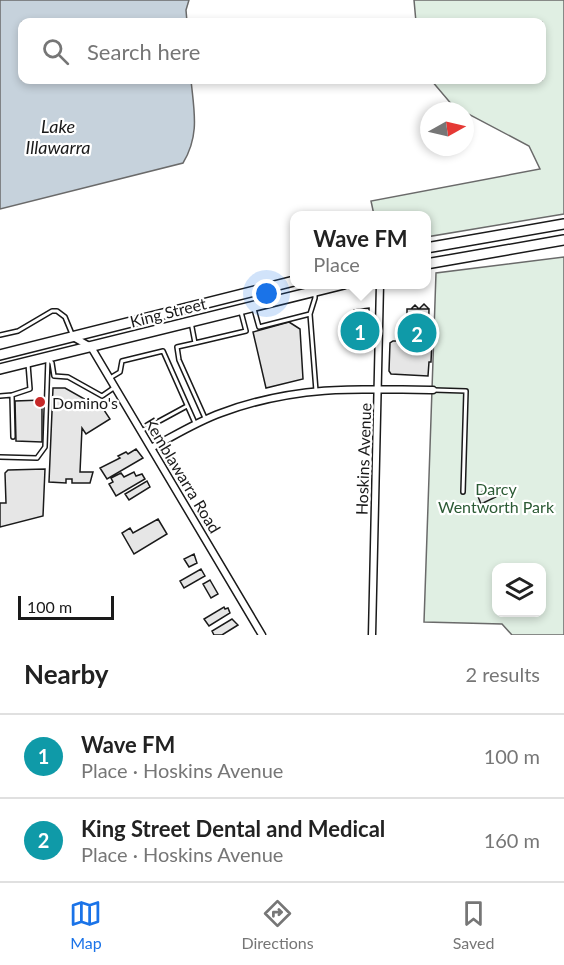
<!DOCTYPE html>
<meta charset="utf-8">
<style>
body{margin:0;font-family:Lato,sans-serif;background:#f2f2f2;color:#222}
.controls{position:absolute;right:18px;bottom:18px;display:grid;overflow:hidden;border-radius:12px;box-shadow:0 3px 9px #0003}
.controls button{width:54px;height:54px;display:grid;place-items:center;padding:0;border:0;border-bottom:2px solid #e0e0e0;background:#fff;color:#222;font:30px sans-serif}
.compass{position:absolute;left:420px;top:102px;width:54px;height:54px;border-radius:50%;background:#fff;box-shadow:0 3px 9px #0003;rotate:82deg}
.scale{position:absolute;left:18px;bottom:15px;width:96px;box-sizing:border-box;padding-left:6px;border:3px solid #1a1a1a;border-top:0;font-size:16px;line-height:21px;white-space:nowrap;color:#1a1a1a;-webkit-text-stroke:4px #fff;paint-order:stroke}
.you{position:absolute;left:267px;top:294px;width:21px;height:21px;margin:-15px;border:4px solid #fff;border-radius:50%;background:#1a73e8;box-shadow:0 0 0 9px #1a73e833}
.badge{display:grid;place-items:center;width:39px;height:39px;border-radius:50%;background:#1a73e8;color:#fff;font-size:20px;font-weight:700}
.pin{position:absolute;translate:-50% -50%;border:3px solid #fff;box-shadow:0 2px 6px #0006}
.popup{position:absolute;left:290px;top:211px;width:141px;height:78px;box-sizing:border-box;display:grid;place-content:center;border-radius:12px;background:#fff;filter:drop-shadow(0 2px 4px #0005);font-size:20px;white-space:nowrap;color:#767676}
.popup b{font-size:22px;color:#222}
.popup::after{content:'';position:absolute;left:50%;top:100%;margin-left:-12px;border:12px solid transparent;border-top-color:#fff}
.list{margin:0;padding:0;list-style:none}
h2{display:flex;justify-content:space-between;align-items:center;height:78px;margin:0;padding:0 24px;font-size:26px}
h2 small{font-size:20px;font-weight:400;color:#767676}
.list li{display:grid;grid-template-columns:39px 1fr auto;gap:18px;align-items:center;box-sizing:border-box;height:84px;padding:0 24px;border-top:2px solid #e0e0e0}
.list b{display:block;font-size:22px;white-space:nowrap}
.list p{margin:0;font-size:20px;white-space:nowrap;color:#767676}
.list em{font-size:20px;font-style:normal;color:#767676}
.icon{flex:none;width:33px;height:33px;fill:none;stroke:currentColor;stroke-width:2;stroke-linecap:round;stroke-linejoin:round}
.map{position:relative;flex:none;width:564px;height:635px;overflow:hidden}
.search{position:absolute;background:#fff;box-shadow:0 3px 9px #0003;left:18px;right:18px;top:18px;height:66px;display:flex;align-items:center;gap:15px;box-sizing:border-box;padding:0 21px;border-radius:12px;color:#767676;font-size:22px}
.sheet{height:246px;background:#fff}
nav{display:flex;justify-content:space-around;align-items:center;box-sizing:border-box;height:84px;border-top:2px solid #e0e0e0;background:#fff;font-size:16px;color:#767676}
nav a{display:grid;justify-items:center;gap:3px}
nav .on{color:#1a73e8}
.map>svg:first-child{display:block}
</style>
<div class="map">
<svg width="564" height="635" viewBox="0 0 564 635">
<rect width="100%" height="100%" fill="#fff"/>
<path fill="#e0efe3" stroke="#6a6a6a" stroke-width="1.5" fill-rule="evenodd" d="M 414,0 L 564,0 L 564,214 L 426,237 L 426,216 L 374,215 L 371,201 L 540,169 L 529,146 L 453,106 L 431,80 L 542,80 L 542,22 L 416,22 Z
M 564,257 L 564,635 L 512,635 L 502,624 L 424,622 L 436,273 ZM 496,568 L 542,568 L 542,612 L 496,612 Z"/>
<path fill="#c6d2dc" stroke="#6a6a6a" stroke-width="1.5" d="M 0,0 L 189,0 L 186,10 L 187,22 L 22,22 L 22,80 L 191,80 C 194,111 200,135 183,163 L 0,209 Z"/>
<path fill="#e6e6e6" stroke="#1a1a1a" stroke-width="1.5" d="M 424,304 L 429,309 L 428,341 L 432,341 L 431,362 L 429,362 L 428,376 L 391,374 L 389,371 L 390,343 L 393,341 L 407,341 L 407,309 L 411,309 L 415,305 L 419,309 Z
M 369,308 L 369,316 L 366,315 L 366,321 L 369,321 L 366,334 L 369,334 L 369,341 L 366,341 L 368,350 L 353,350 L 354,310 Z
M 407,309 L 429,309 L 428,341 L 407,341 Z
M 289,322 L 300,329 L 303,379 L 266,388 L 253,332 Z
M 53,388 L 65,388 L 104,410 L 110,419 L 86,434 L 82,428 L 80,472 L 93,472 L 90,483 L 72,483 L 72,479 L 66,479 L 66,483 L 49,482 Z
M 42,400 L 42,442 L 16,441 L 15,401 Z
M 136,449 L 143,458 L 107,479 L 100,468 L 120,458 L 118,456 L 126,452 L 128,454 Z
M 45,469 L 43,516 L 0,527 L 0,503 L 6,503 L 5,473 L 8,470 Z
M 134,472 L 136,476 L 142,474 L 145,479 L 116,496 L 109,484 L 113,482 L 111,478 L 121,473 L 124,477 Z
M 147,481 L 150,487 L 129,500 L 125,494 Z
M 495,486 L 500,495 L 481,504 L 477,494 Z
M 158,519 L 167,534 L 134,554 L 122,533 L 130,528 L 133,533 Z
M 194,554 L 197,563 L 189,567 L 184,559 Z
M 201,569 L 205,576 L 184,588 L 180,581 Z
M 210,580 L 218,594 L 211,598 L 203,584 Z
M 224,607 L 225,609 L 228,608 L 230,613 L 209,626 L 204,619 Z
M 232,619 L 238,625 L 222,635 L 214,635 L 212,631 Z"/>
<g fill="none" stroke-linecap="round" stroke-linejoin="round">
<g stroke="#1a1a1a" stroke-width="6">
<path id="lane" d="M 254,309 L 259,327 L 310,314 L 316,391
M 310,314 L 315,298 L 315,294
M 191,322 L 195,343 L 177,347 L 179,360 L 205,418
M 0,335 L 18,331 L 52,311 L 57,311 L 65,317 L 72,334
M 195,343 L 246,331 L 241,312
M 110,378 L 120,372 L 122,361 L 163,351 L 195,423
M 434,390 L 466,391 L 463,492
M 12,395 L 30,389 L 28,364
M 0,396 L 12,395 L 13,437
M 141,431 L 187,406
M 0,457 L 37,458 L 45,447 L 48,358 L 52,363 L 54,376 L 68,377 L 102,396 L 115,387"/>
</g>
<g stroke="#1a1a1a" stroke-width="9">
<path id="street" d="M 73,337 L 91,347 L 262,635
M 151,448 C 174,436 196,422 221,413 C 293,386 357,388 433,390
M 372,635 L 380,284"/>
</g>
<g stroke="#1a1a1a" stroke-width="12">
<path id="primary" d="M 426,248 L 564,224
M 426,264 L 564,240
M 0,355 L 294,281
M 0,369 L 344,284"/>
</g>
<use href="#lane" stroke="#fff" stroke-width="3"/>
<use href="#street" stroke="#fff" stroke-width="6"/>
<use href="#primary" stroke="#fff" stroke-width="9"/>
</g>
<circle fill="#c62828" stroke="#fff" stroke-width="2" cx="40" cy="402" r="6"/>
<g text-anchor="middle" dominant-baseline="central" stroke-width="4.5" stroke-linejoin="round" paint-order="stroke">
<g font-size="16" fill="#1a1a1a" stroke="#fff">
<text transform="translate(168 312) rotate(-14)">King Street</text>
<text transform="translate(363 459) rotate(-88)">Hoskins Avenue</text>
<text transform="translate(183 475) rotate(59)">Kemblawarra Road</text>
</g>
<g font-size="16" fill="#1a1a1a" stroke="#fff" text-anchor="start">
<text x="52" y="402">Domino's</text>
</g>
<g font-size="16" fill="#2b5a34" stroke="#fff">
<text x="496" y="488">Darcy<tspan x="496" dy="18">Wentworth Park</tspan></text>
</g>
<g font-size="18" font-style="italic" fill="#1a1a1a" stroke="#fff">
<text x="58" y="126">Lake<tspan x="58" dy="21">Illawarra</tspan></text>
</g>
</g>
</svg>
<div class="controls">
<button><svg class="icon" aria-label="layers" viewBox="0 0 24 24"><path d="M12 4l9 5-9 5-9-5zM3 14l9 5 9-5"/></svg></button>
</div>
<svg class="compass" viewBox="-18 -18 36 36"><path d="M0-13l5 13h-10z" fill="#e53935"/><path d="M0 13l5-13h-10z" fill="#767676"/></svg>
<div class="scale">100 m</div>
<div class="you"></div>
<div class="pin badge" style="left:360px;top:331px;background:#0f9aa8">1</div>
<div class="popup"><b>Wave FM</b>Place</div>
<div class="pin badge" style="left:417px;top:333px;background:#0f9aa8">2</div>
<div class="search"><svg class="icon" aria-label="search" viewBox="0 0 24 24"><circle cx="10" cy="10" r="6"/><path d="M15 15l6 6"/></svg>Search here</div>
</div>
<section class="sheet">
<h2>Nearby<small>2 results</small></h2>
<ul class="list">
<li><span class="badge" style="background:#0f9aa8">1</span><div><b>Wave FM</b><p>Place · Hoskins Avenue</p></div><em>100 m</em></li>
<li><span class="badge" style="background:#0f9aa8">2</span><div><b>King Street Dental and Medical</b><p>Place · Hoskins Avenue</p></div><em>160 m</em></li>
</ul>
</section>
<nav>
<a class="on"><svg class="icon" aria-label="map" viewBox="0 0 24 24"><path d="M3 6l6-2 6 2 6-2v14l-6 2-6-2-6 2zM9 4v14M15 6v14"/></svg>Map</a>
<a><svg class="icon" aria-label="directions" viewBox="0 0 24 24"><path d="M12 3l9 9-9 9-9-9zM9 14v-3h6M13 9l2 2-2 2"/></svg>Directions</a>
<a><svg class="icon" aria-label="saved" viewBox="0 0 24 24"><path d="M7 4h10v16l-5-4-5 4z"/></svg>Saved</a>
</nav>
